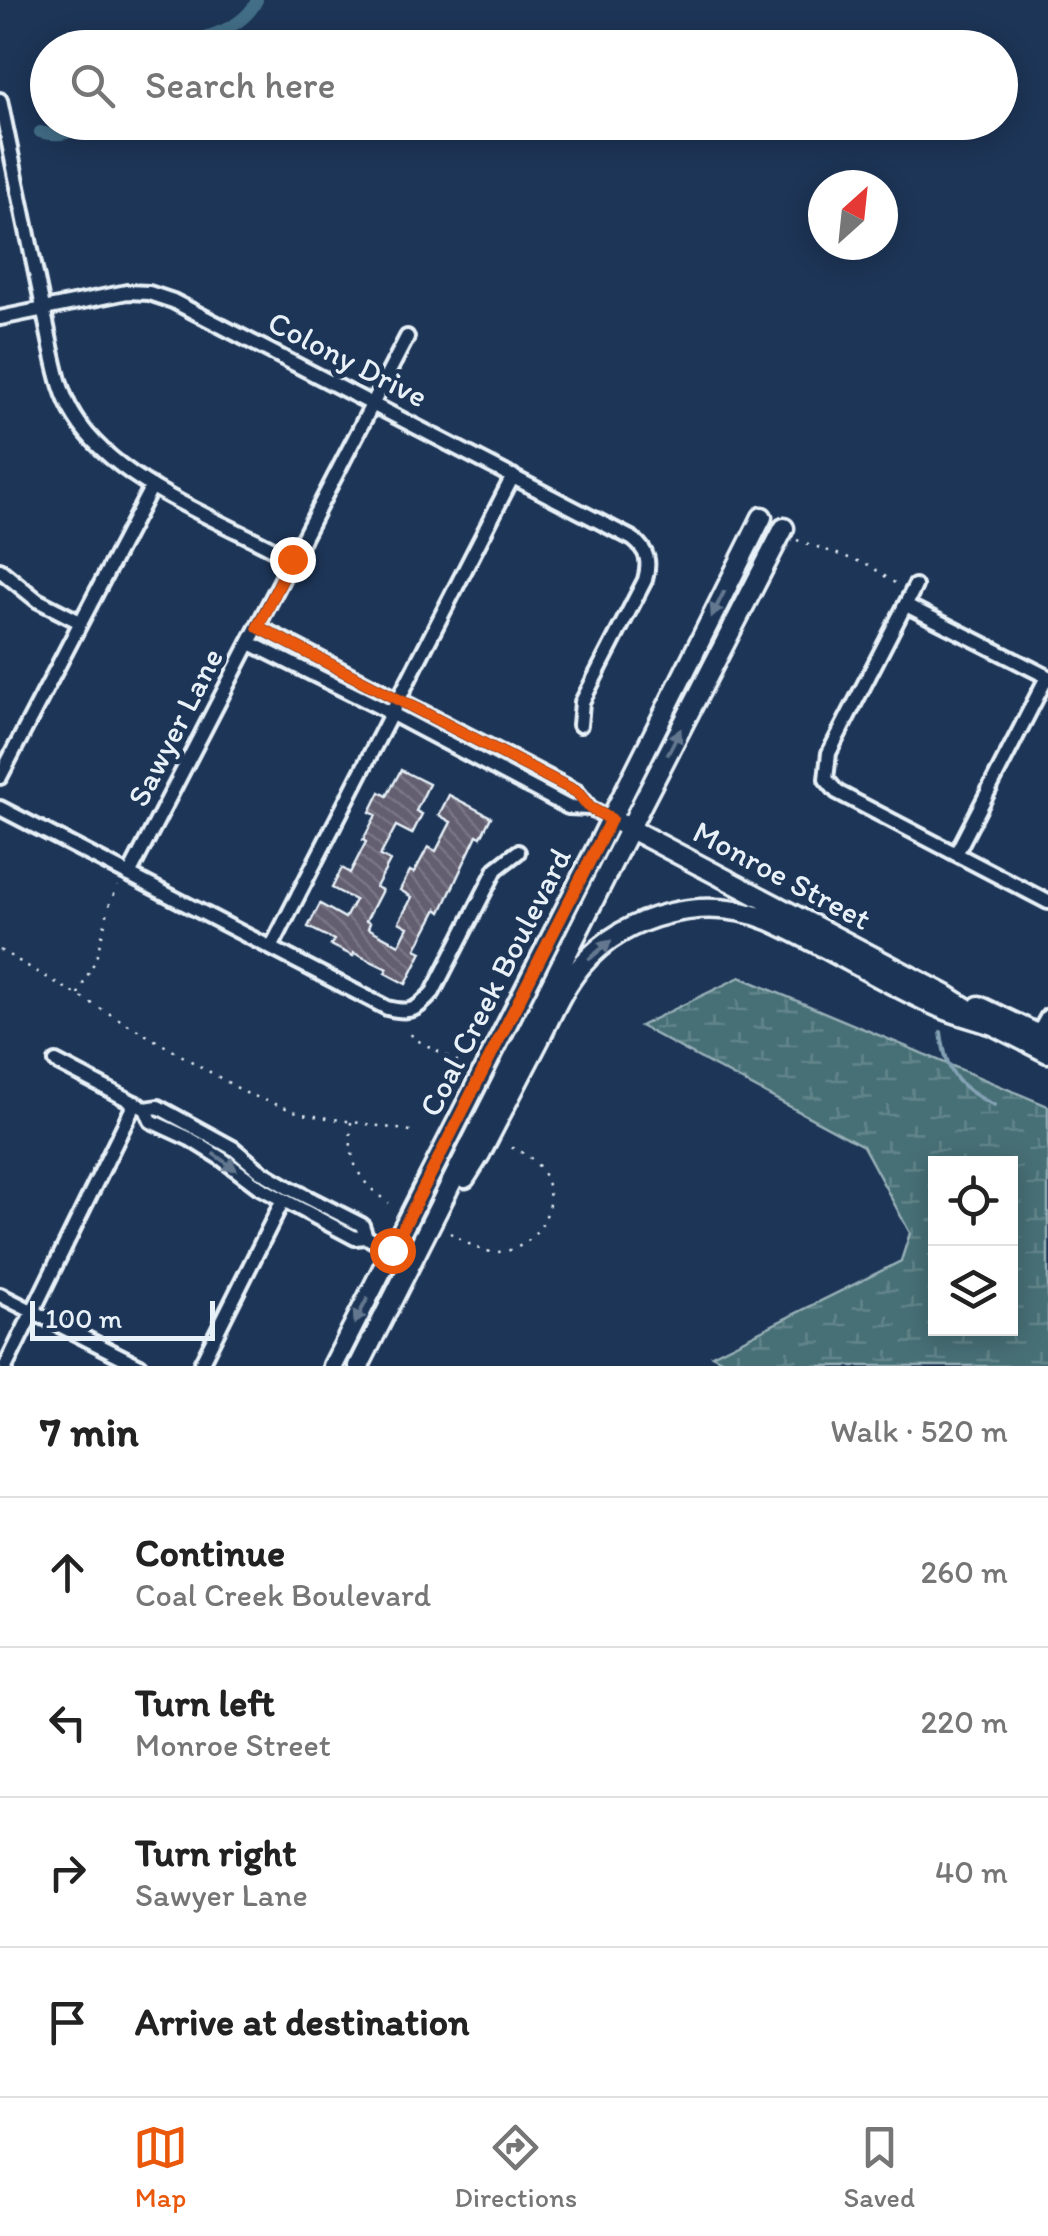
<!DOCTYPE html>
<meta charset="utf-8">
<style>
body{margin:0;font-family:Itim,sans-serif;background:#f2f2f2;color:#222}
.controls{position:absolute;right:30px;bottom:30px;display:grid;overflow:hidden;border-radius:0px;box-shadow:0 5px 25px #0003}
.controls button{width:90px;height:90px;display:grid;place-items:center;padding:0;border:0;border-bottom:2px solid #e0e0e0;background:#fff;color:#222;font:50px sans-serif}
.compass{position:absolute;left:808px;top:170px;width:90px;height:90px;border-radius:50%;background:#fff;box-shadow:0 5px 25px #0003;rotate:27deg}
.scale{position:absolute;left:30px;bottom:25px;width:185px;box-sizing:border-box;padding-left:10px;border:5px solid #e8f1f8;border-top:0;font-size:28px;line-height:35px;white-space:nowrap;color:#e8f1f8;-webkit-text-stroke:8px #1d3557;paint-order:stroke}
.stop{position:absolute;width:30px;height:30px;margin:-22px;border:8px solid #ea580c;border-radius:50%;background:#fff}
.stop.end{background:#ea580c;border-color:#fff;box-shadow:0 2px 10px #0008}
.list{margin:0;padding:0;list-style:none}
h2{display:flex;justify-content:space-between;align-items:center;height:130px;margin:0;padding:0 40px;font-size:42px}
h2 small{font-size:32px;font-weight:400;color:#767676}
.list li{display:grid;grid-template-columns:65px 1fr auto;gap:30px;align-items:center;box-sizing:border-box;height:150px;padding:0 40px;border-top:2px solid #e0e0e0}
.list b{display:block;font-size:38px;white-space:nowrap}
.list p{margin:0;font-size:32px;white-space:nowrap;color:#767676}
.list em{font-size:32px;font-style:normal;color:#767676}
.icon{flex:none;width:55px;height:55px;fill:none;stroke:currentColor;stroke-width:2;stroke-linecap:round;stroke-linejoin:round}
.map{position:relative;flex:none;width:1048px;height:1366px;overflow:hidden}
.search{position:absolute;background:#fff;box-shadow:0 5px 25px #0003;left:30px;right:30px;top:30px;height:110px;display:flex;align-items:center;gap:25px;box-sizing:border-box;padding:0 35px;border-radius:55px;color:#767676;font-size:38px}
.sheet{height:730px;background:#fff}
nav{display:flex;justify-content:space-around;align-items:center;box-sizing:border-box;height:140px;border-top:2px solid #e0e0e0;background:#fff;font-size:28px;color:#767676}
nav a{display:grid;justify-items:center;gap:5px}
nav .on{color:#ea580c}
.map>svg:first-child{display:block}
</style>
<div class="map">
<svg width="1048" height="1366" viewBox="0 0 1048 1366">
<defs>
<pattern id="wetland-marsh" width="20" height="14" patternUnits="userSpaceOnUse" patternTransform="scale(2.5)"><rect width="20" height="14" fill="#477076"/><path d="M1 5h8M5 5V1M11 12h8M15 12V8" fill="none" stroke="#62858a"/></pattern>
<pattern id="building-back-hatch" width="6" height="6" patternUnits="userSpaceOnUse" patternTransform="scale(2.5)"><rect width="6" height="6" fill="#635e70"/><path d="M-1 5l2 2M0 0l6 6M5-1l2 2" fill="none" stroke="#797685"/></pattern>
</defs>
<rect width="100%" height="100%" fill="#1d3557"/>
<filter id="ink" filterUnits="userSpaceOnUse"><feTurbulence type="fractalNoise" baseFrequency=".01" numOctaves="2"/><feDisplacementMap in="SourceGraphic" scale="20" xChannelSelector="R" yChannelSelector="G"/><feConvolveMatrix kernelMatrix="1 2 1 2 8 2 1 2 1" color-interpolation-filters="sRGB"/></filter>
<g filter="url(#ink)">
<path fill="url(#wetland-marsh)" stroke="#98b0b7" stroke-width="2.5" fill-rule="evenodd" d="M 740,977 L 1048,1106 L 1048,1366 L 732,1366 L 712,1355 L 901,1261 L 910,1233 L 863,1146 L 640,1026 ZM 936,1164 L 1010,1164 L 1010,1328 L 936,1328 Z"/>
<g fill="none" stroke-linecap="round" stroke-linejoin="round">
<path stroke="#84a2b4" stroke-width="4" d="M 941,1032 C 946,1073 957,1087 994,1105"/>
<path stroke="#426e87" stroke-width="12" d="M 163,48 C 196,39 242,33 257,0
M 40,132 C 60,138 74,132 92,122"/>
</g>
<path fill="url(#building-back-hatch)" stroke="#e8f1f8" stroke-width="2.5" d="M 401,770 L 429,784 L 416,811 L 422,814 L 412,834 L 396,826 L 380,856 L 390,861 L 376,887 L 382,890 L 366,921 L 370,923 L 368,928 L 399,945 L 408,927 L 399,922 L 412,897 L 400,890 L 410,871 L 414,873 L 428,847 L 436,851 L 451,822 L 439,815 L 449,795 L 491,817 L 481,837 L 477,835 L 441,912 L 437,909 L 416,949 L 422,952 L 406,984 L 385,973 L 387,969 L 354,953 L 353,956 L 331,945 L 334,940 L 308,927 L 320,904 L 345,918 L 355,900 L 332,888 L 342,868 L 350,873 L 366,842 L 363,840 L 376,815 L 370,812 L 380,792 L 387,796 Z"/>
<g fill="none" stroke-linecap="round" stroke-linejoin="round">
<g stroke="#e8f1f8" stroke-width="20">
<path id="street" d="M 0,100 L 52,351 C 57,374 62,397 75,417 C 116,484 224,521 292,559
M 0,318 L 127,292 L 149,293 L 173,301 L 633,539 C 648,551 650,562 645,580 L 582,702 L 580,725
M 0,570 L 37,600 L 80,622
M 915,586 L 829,753 L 826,779 L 837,792 L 1048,902
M 906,605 L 1048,677
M 258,627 L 577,792 L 590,808
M 250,643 L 379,707 L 568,807 L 590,808 L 611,819
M 0,777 L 152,486
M 0,808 L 387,1008 C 411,1014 417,1010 433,992 L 496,869 L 518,852
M 956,854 L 1047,677
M 129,875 L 407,337
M 271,948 L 513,476
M 1038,1034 L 1048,1016
M 56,1062 L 146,1109 L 151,1121 L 190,1139 L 222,1159 L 259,1187 L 355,1238 L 366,1237 L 412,1261
M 146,1109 L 158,1107 L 233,1148 L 259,1170 L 289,1188 L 362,1225 L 366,1237
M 0,1295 L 140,1366
M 6,1366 L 135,1103
M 200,1366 L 283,1200"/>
</g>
<g stroke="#e8f1f8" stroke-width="25">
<path id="secondary" d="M 621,824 L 946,995 L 993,1025 L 1048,1053
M 979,1006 L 1048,1039
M 465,1178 L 480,1154 C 500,1116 520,1077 540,1038 C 552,1014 563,987 582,965 C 627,913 707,894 771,921 C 829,947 883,983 941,1008 C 958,1015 976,1019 993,1025
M 333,1366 L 598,845 L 762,517
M 359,1366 L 642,804 L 784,528"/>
</g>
<path stroke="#e8f1f8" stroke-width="2.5" stroke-dasharray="2.5 8" stroke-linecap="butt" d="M 797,540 L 869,565 L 899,586
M 0,950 L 246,1093 L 302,1114 L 417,1132
M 78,994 L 96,959 L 110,903 L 118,886
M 411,1034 L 413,1038 L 458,1062
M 351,1122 C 348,1161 357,1181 389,1203
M 450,1233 C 463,1240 477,1251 493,1252 C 540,1254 568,1196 535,1162 C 527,1154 518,1150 508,1146"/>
<use href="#street" stroke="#1d3557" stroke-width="12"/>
<use href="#secondary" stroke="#1d3557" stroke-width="18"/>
</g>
<defs><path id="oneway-solid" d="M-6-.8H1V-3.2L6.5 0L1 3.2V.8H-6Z" transform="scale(2.5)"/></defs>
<g fill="#64778f">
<use href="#oneway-solid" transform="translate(718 604) rotate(116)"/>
<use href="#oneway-solid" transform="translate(674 742) rotate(-63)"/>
<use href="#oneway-solid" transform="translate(600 950) rotate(-40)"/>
<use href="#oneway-solid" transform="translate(225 1162) rotate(35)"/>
<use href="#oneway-solid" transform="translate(361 1311) rotate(117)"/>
</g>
</g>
<g fill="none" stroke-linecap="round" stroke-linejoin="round" filter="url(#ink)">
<path stroke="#ea580c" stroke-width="12" d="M 292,559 L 258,627 L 577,792 L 590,808 L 611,819 L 392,1250"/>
</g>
<g text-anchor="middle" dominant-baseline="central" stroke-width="10" stroke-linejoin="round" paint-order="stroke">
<g font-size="32" fill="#e8f1f8" stroke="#1d3557">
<text transform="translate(348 359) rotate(27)">Colony Drive</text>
<text transform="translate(175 727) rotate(-63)">Sawyer Lane</text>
<text transform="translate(782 875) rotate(28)">Monroe Street</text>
<text transform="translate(495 982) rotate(-63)">Coal Creek Boulevard</text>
</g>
</g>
</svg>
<div class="controls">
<button><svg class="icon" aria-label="locate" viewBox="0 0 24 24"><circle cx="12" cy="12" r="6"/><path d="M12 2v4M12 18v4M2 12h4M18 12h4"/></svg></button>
<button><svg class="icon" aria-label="layers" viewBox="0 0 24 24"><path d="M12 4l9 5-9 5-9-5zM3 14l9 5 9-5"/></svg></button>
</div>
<svg class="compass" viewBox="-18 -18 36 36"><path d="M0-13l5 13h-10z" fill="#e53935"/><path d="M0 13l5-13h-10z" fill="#767676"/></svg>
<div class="scale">100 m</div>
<div class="stop" style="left:392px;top:1250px"></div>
<div class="stop end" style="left:292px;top:559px"></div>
<div class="search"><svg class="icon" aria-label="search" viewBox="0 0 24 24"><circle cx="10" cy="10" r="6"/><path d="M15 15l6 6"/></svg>Search here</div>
</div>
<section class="sheet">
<h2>7 min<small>Walk · 520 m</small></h2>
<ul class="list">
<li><svg class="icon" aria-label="ahead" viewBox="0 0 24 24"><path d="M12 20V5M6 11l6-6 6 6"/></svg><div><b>Continue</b><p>Coal Creek Boulevard</p></div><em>260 m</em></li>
<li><svg class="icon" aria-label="left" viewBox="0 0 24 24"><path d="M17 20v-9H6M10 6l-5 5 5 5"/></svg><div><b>Turn left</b><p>Monroe Street</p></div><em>220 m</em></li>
<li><svg class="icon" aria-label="right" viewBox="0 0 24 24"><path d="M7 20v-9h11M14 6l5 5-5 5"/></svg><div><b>Turn right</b><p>Sawyer Lane</p></div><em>40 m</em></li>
<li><svg class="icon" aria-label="arrive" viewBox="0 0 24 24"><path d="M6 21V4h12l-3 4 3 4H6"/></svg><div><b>Arrive at destination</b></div></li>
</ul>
</section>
<nav>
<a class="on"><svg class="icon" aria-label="map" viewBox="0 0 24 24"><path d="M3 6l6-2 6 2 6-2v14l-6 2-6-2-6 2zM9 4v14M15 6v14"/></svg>Map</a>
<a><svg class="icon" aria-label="directions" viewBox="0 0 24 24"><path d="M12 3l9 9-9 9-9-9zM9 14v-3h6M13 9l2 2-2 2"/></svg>Directions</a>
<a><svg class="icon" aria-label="saved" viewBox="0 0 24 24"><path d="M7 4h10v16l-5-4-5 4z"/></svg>Saved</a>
</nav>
